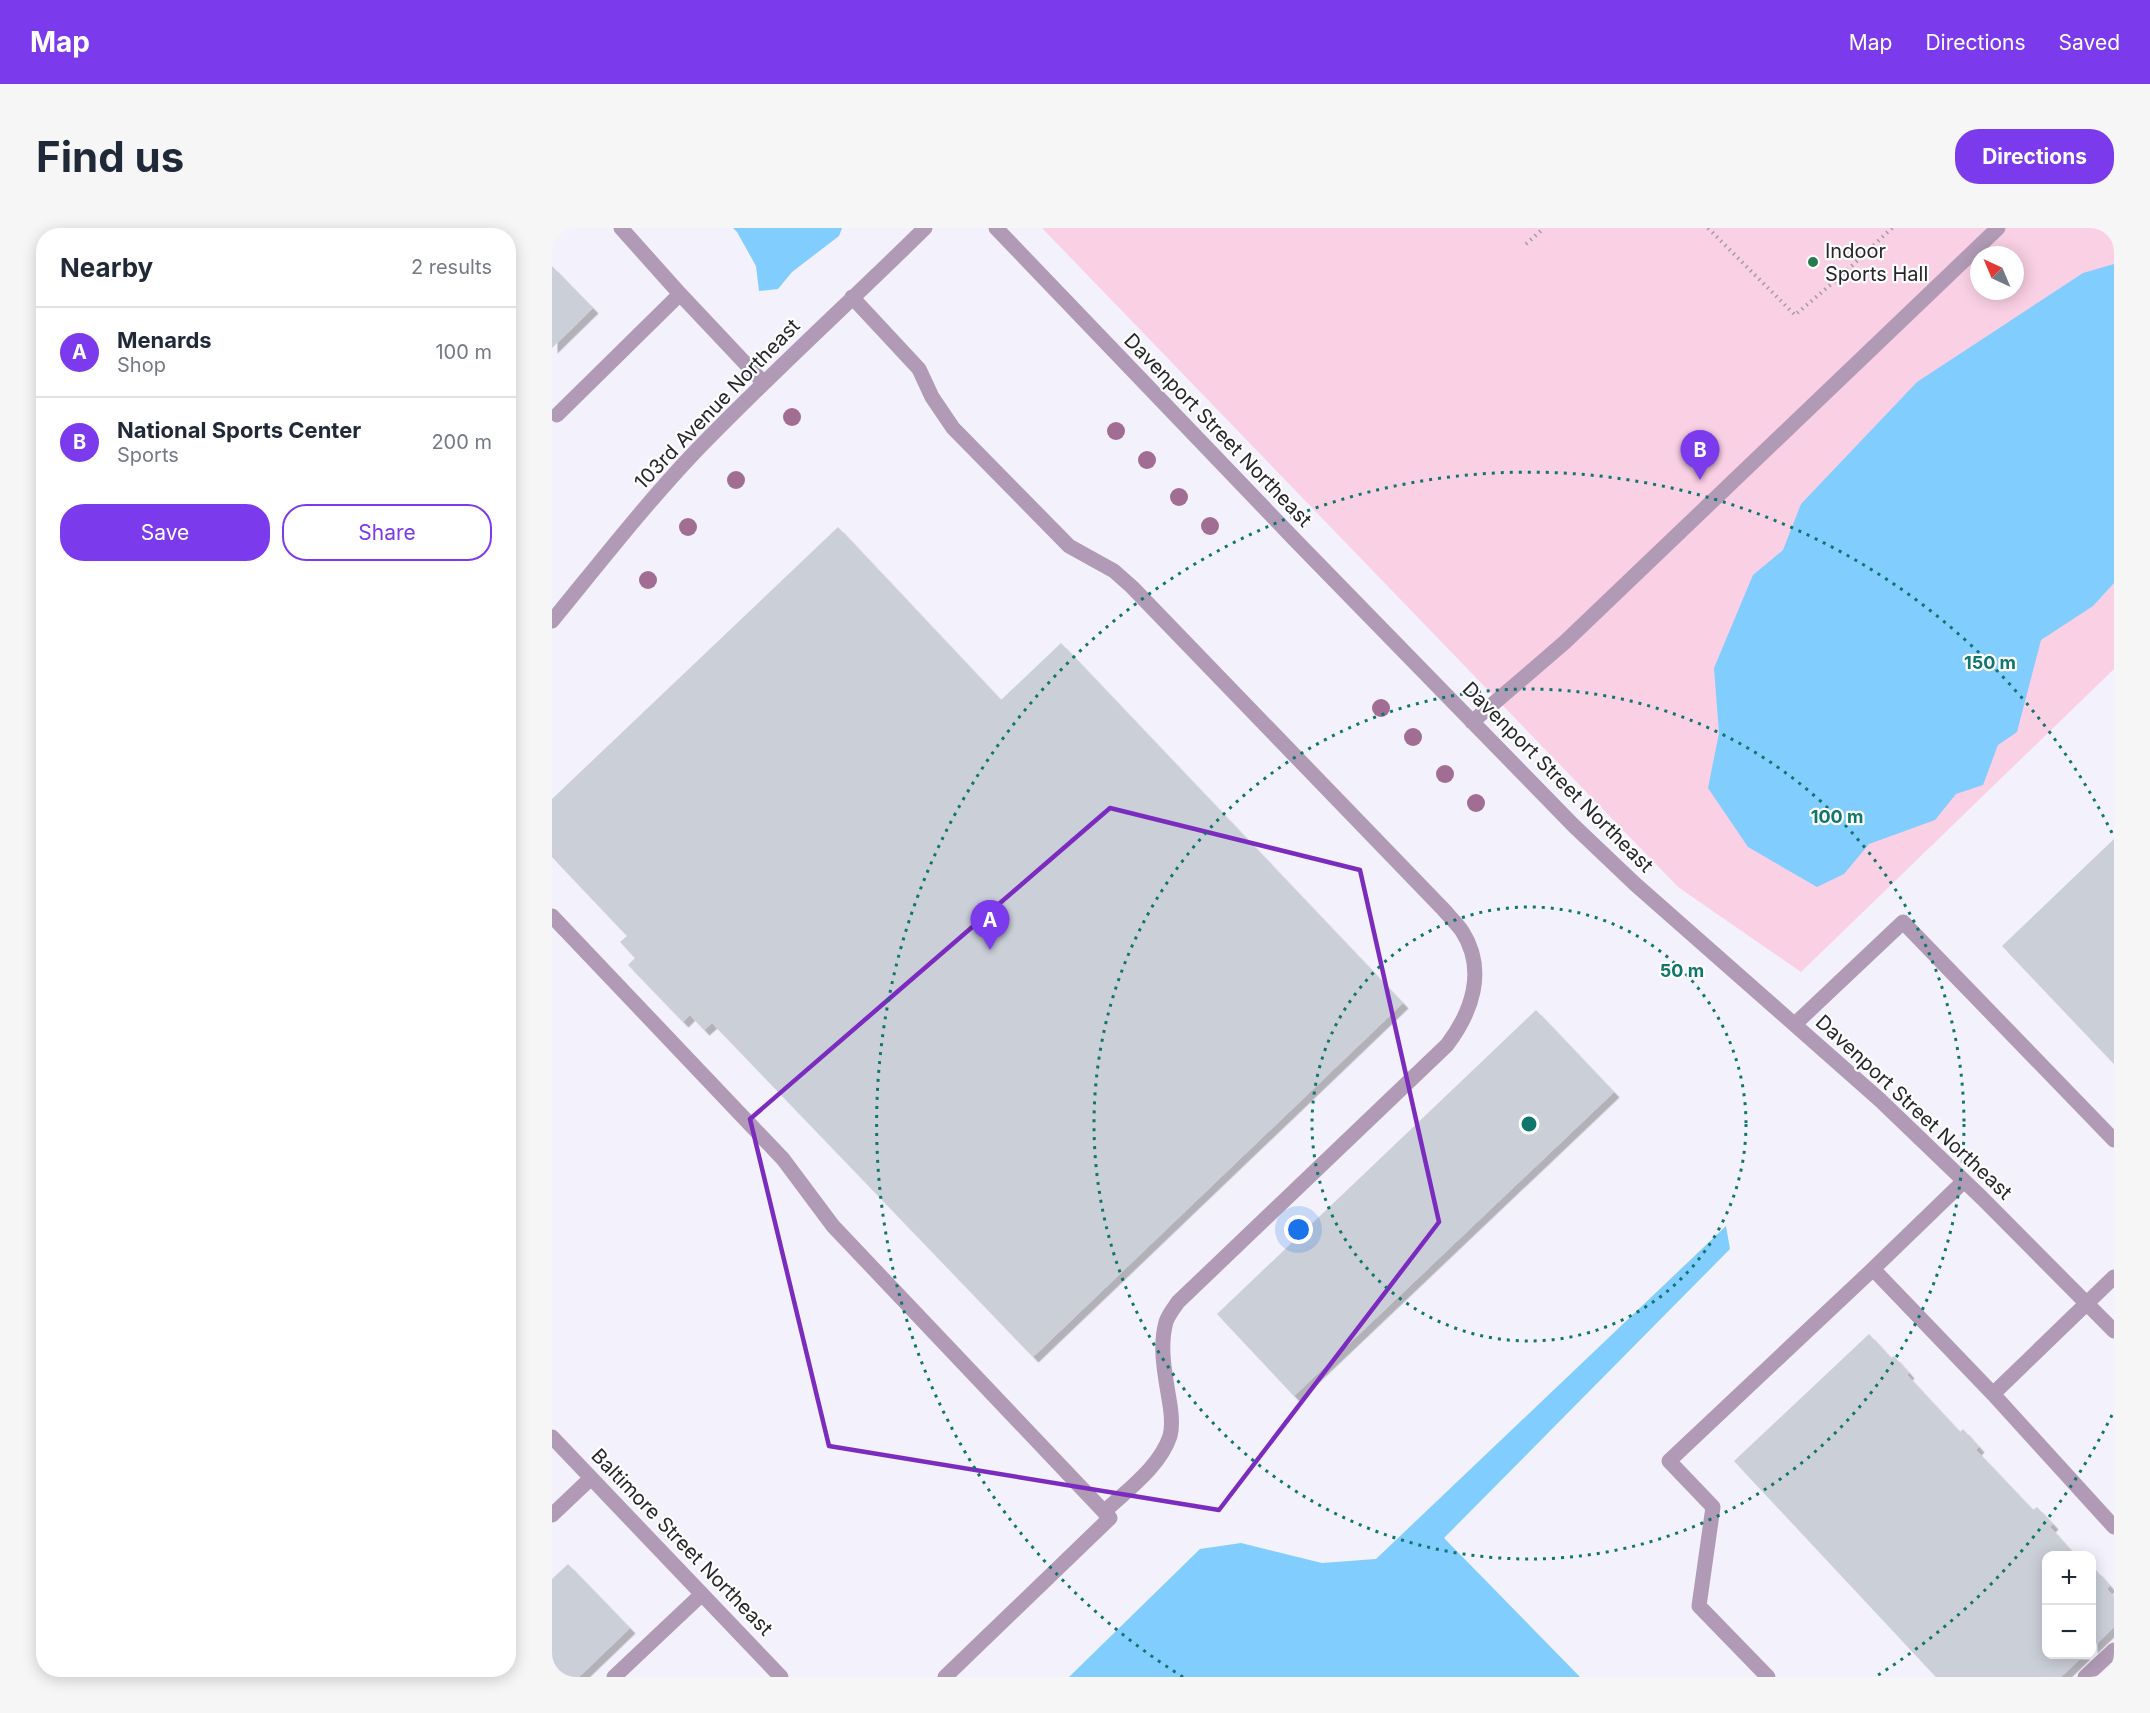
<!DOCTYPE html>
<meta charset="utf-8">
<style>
body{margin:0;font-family:Inter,sans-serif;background:#f6f6f7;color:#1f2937}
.controls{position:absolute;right:18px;bottom:18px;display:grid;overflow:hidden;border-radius:12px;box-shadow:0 3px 15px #0003}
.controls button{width:54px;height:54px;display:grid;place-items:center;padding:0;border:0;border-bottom:2px solid #e0e1e3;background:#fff;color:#1f2937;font:30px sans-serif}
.compass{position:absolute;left:1418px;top:18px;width:54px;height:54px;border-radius:50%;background:#fff;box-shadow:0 3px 15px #0003;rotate:316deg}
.you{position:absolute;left:747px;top:1002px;width:21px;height:21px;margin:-15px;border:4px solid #fff;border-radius:50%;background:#1a73e8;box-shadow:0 0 0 9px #1a73e833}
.badge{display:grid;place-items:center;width:39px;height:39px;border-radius:50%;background:#7c3aed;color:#fff;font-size:20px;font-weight:700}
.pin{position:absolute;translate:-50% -50px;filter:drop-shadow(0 2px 3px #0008)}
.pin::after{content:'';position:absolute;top:32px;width:21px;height:18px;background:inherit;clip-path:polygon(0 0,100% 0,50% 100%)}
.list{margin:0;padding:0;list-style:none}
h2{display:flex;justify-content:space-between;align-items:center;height:78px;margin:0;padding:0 24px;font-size:26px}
h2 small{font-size:20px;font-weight:400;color:#747a83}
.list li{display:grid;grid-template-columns:39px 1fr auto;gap:18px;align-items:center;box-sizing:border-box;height:90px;padding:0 24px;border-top:2px solid #e0e1e3}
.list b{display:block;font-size:22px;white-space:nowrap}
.list p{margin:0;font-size:20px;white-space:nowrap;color:#747a83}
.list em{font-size:20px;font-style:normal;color:#747a83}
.actions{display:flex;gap:12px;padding:18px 24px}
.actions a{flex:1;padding:14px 0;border:2px solid #7c3aed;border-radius:24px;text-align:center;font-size:21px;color:#7c3aed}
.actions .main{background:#7c3aed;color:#fff}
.map{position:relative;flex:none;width:1562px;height:1449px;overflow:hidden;border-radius:24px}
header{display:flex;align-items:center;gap:36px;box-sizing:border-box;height:84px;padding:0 30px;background:#7c3aed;color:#fff}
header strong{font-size:28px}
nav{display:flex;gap:33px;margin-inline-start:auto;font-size:21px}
.intro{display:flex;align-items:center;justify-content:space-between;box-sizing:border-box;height:144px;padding:0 36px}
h1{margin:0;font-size:42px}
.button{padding:15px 27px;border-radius:24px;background:#7c3aed;color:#fff;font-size:21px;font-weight:700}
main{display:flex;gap:36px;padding:0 36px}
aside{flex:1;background:#fff;border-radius:24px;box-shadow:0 3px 15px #0003}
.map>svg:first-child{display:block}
</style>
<header>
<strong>Map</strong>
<nav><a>Map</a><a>Directions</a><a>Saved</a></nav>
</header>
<div class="intro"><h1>Find us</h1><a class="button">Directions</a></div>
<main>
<aside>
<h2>Nearby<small>2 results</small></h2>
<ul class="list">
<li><span class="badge">A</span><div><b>Menards</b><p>Shop</p></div><em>100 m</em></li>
<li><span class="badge">B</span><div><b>National Sports Center</b><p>Sports</p></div><em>200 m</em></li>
</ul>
<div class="actions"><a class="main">Save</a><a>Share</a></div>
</aside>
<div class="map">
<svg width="1562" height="1449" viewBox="0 0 1562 1449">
<defs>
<filter id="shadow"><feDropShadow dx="5.5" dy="5.5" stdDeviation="0" flood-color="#0004"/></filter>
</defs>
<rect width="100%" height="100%" fill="#f3f1fb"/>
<path fill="#fad0e4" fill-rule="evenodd" d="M 490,0 L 1562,0 L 1562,441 L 1249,744 L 1126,659 ZM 1427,27 L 1463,27 L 1463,63 L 1427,63 Z"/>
<path fill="#80cdfe" d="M 181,0 L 290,0 L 287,8 L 240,44 L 226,61 L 207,63 L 204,38 L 185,4 Z
M 1562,36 L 1562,355 L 1541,378 L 1489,412 L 1465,504 L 1446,517 L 1431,557 L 1404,566 L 1383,592 L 1317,616 L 1292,646 L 1265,659 L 1196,619 L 1156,560 L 1167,505 L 1162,440 L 1201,347 L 1231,322 L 1249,276 L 1365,154 L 1531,45 Z
M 1174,998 L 1178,1021 L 892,1310 L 1028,1449 L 517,1449 L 648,1321 L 689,1315 L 770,1335 L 824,1331 Z"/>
<path fill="#cbcfd8" filter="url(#shadow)" d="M 0,38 L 41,80 L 0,120 Z
M 286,299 L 449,472 L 509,415 L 851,775 L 481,1129 L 160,795 L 152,802 L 138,787 L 131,794 L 76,737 L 83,730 L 68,714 L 75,708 L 0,629 L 0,571 Z
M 1562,611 L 1562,836 L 1450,718 Z
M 984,782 L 1062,864 L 742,1168 L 665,1086 Z
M 1317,1106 L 1339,1130 L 1342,1128 L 1357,1145 L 1355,1147 L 1408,1204 L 1411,1201 L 1427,1219 L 1424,1222 L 1481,1282 L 1485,1279 L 1501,1296 L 1498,1299 L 1524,1328 L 1494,1328 L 1494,1426 L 1533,1426 L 1509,1449 L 1384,1449 L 1182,1233 Z
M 16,1336 L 78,1400 L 27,1449 L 0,1449 L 0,1351 Z
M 1544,1342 L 1558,1358 L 1555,1361 L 1562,1369 L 1562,1399 L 1540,1420 L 1540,1346 Z"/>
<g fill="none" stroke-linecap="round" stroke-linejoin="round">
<path stroke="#9f9ea5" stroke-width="4" stroke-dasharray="1.5 4.5" stroke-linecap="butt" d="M 1156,0 L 1243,87 L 1290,47 L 1340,0
M 974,16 L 992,0"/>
<path stroke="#b09ab5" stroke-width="15" d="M 69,0 L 128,66 L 211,154
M 444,0 L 744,313 L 1022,598 L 1083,656 L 1328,872 L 1430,970 L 1562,1103
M 300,69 L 367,141 L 380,169 L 401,200 L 517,318 L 562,343 L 580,359 L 892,682 C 898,689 905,696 910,703 C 935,742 920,784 895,817 L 626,1074 C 622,1080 616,1087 614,1094 C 607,1119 613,1146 617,1171 C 619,1182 621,1197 618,1208 C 608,1239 574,1263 552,1284
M 5,187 L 128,66
M 0,393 C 46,337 91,279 141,226 C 216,148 296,76 373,0
M 920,494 L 1013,414 L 1446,0
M 0,688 L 231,931 L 281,998 L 558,1290 L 393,1449
M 1243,796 L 1351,694 L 1562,912
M 1321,1041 L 1412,953
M 1441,1166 L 1562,1299
M 0,1209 L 229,1449
M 0,1287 L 39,1250
M 62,1449 L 150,1366
M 1216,1449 L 1147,1378 L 1161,1279 L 1117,1233 L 1321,1041 L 1441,1166 L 1562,1049
M 1533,1449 L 1562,1422"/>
</g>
<g fill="#a16d93">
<circle cx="240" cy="189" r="9"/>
<circle cx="564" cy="203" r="9"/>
<circle cx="595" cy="232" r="9"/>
<circle cx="184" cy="252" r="9"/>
<circle cx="627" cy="269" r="9"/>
<circle cx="658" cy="298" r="9"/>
<circle cx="136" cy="299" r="9"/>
<circle cx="96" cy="352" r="9"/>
<circle cx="829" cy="480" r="9"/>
<circle cx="861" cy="509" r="9"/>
<circle cx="893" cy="546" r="9"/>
<circle cx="924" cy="575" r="9"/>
</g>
<path fill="none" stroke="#7b2cbf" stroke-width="4.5" stroke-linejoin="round" d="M 558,580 L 808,642 L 887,994 L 667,1282 L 277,1218 L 198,891 Z"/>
<g fill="none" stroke="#0f766e" stroke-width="3" stroke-dasharray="3 6">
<circle cx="977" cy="896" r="217"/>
<circle cx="977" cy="896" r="435"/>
<path d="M1560 1187A652 652 0 0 1 1323 1449M631 1449A652 652 0 1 1 1560 605"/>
</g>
<circle fill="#277a4d" stroke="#fff" stroke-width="2" cx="1261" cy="34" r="6"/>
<g text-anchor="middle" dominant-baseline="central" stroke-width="4.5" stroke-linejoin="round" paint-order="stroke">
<g font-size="20" fill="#262529" stroke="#fff" text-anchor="start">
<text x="1273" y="23">Indoor<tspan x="1273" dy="23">Sports Hall</tspan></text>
</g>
<g font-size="20" fill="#262529" stroke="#fff">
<text transform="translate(165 176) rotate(-46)">103rd Avenue Northeast</text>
<text transform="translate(666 202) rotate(46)">Davenport Street Northeast</text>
<text transform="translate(1006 549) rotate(45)">Davenport Street Northeast</text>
<text transform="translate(1362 879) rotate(43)">Davenport Street Northeast</text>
<text transform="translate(130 1314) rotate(46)">Baltimore Street Northeast</text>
</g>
</g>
<circle cx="977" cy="896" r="9" fill="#0f766e" stroke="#fff" stroke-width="3"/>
<g font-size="18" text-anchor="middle" font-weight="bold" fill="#0f766e" stroke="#fff" stroke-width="4.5" stroke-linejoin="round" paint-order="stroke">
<text x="1438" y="441">150 m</text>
<text x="1285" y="595">100 m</text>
<text x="1130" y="749">50 m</text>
</g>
</svg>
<div class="controls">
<button>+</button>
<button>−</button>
</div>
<svg class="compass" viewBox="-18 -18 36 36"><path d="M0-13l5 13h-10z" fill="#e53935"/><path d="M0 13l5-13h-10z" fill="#747a83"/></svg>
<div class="you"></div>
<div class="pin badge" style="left:438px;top:722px">A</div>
<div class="pin badge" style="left:1148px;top:252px">B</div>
</div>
</main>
